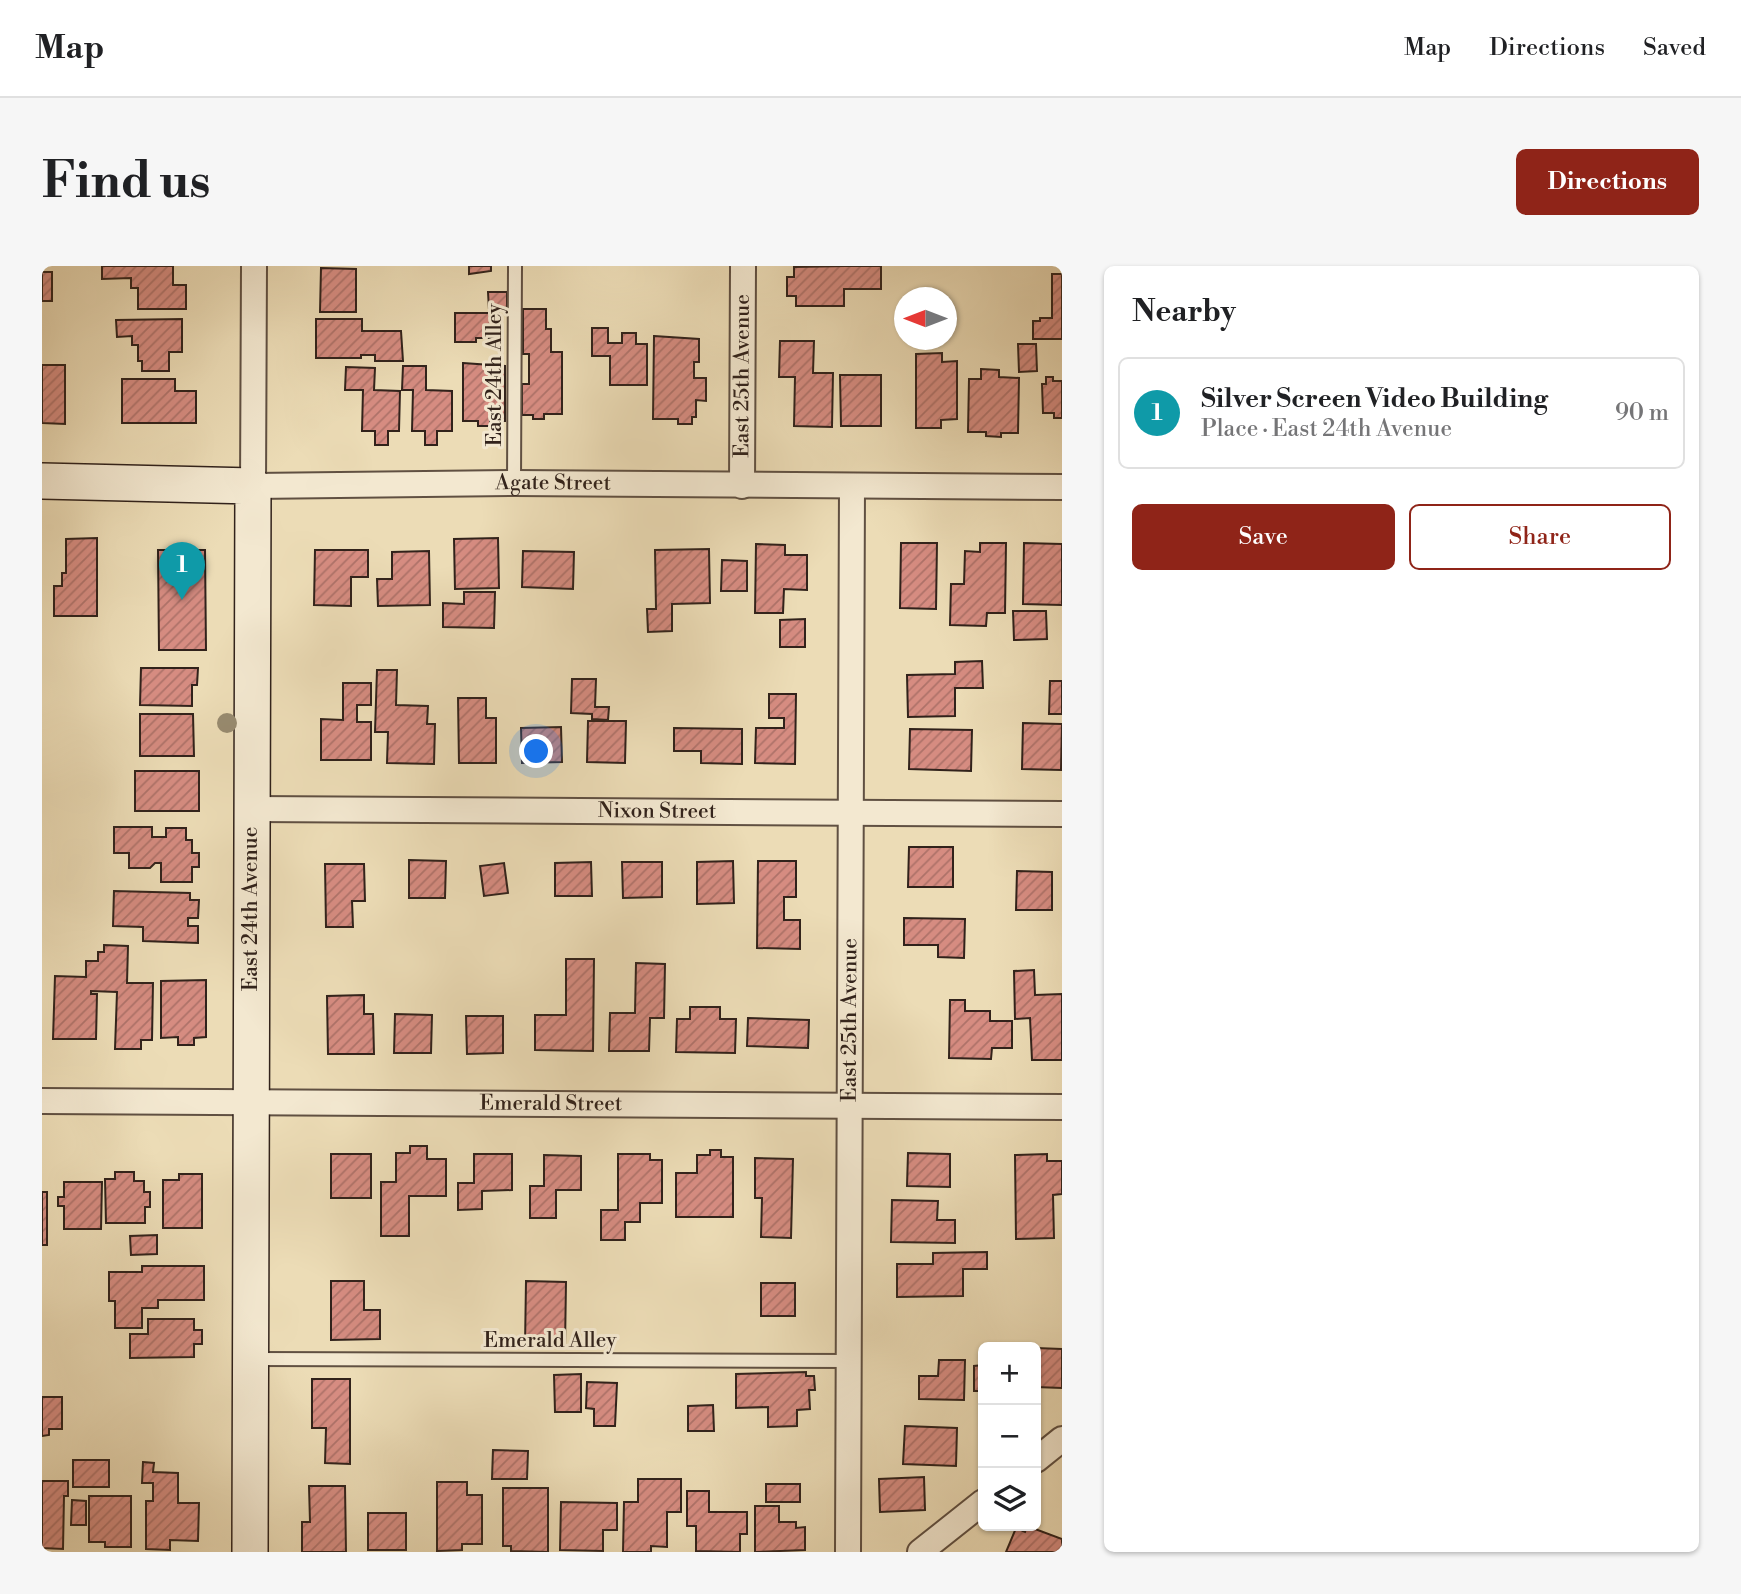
<!DOCTYPE html>
<meta charset="utf-8">
<style>
body{margin:0;font-family:"Libre Bodoni",serif;background:#f6f6f6;color:#202124}
.controls{position:absolute;right:21px;bottom:21px;display:grid;overflow:hidden;border-radius:10px;box-shadow:0 2px 5px #0004}
.controls button{width:63px;height:63px;display:grid;place-items:center;padding:0;border:0;border-bottom:2px solid #e0e0e0;background:#fff;color:#202124;font:35px sans-serif}
.compass{position:absolute;left:852px;top:21px;width:63px;height:63px;border-radius:50%;background:#fff;box-shadow:0 2px 5px #0004;rotate:270deg}
.you{position:absolute;left:495px;top:486px;width:24px;height:24px;margin:-18px;border:5px solid #fff;border-radius:50%;background:#1a73e8;box-shadow:0 0 0 10px #1a73e833}
.badge{display:grid;place-items:center;width:46px;height:46px;border-radius:50%;background:#8f2418;color:#fff;font-size:23px;font-weight:700}
.pin{position:absolute;translate:-50% -58px;filter:drop-shadow(0 2px 4px #0008)}
.pin::after{content:'';position:absolute;top:37px;width:24px;height:21px;background:inherit;clip-path:polygon(0 0,100% 0,50% 100%)}
.list{margin:0;padding:0;list-style:none}
h2{display:flex;justify-content:space-between;align-items:center;height:91px;margin:0;padding:0 28px;font-size:30px}
h2 small{font-size:23px;font-weight:400;color:#757577}
.list li{display:grid;grid-template-columns:46px 1fr auto;gap:21px;align-items:center;box-sizing:border-box;height:112px;margin:0 14px 14px;padding:0 14px;border:2px solid #e0e0e0;border-radius:10px}
.list b{display:block;font-size:26px;white-space:nowrap}
.list p{margin:0;font-size:23px;white-space:nowrap;color:#757577}
.list em{font-size:23px;font-style:normal;color:#757577}
.actions{display:flex;gap:14px;padding:21px 28px}
.actions a{flex:1;padding:16px 0;border:2px solid #8f2418;border-radius:10px;text-align:center;font-size:24px;color:#8f2418}
.actions .main{background:#8f2418;color:#fff}
.icon{flex:none;width:38px;height:38px;fill:none;stroke:currentColor;stroke-width:2;stroke-linecap:round;stroke-linejoin:round}
.map{position:relative;flex:none;width:1020px;height:1286px;overflow:hidden;border-radius:10px}
header{display:flex;align-items:center;gap:42px;box-sizing:border-box;height:98px;padding:0 35px;background:#fff;border-bottom:2px solid #e0e0e0}
header strong{font-size:33px}
nav{display:flex;gap:38px;margin-inline-start:auto;font-size:24px}
.intro{display:flex;align-items:center;justify-content:space-between;box-sizing:border-box;height:168px;padding:0 42px}
h1{margin:0;font-size:49px}
.button{padding:18px 32px;border-radius:10px;background:#8f2418;color:#fff;font-size:24px;font-weight:700}
main{display:flex;gap:42px;padding:0 42px}
aside{flex:1;background:#fff;border-radius:10px;box-shadow:0 2px 5px #0004}
.map>svg:first-child{display:block}
</style>
<header>
<strong>Map</strong>
<nav><a>Map</a><a>Directions</a><a>Saved</a></nav>
</header>
<div class="intro"><h1>Find us</h1><a class="button">Directions</a></div>
<main>
<div class="map">
<svg width="1020" height="1286" viewBox="0 0 1020 1286">
<defs>
<pattern id="building-hatch" width="6" height="6" patternUnits="userSpaceOnUse" patternTransform="scale(1.75)"><rect width="6" height="6" fill="#d68c81"/><path d="M-1 1l2-2M0 6l6-6M5 7l2-2" fill="none" stroke="#ae7269"/></pattern>
</defs>
<rect width="100%" height="100%" fill="#ecdcb6"/>
<filter id="stains"><feTurbulence type="fractalNoise" baseFrequency=".00286" numOctaves="4"/><feColorMatrix values="0 0 0 0 .2 0 0 0 0 .09 0 0 0 0 .02 0 0 0 .5 -.17"/></filter>
<radialGradient id="worn" r=".72"><stop offset=".6" stop-color="#630" stop-opacity="0"/><stop offset="1" stop-color="#630" stop-opacity=".3"/></radialGradient>
<path fill="url(#building-hatch)" stroke="#31221b" stroke-width="2" d="M 60,0 L 131,0 L 131,19 L 144,19 L 144,43 L 96,43 L 96,22 L 89,22 L 89,12 L 60,13 Z
M 427,0 L 449,0 L 449,5 L 427,8 Z
M 803,0 L 839,0 L 839,23 L 802,23 L 802,40 L 754,40 L 754,30 L 745,30 L 745,11 L 752,11 L 752,1 Z
M 279,2 L 314,3 L 314,46 L 278,46 Z
M 0,6 L 10,6 L 10,35 L 0,35 Z
M 1010,8 L 1020,8 L 1020,73 L 991,73 L 991,55 L 998,55 L 998,52 L 1010,52 Z
M 446,26 L 465,26 L 465,44 L 447,44 Z
M 481,43 L 504,43 L 504,63 L 509,63 L 509,86 L 520,86 L 520,148 L 502,148 L 502,153 L 491,153 L 491,149 L 480,149 L 480,118 L 487,118 L 487,88 L 481,88 Z
M 413,47 L 457,47 L 457,72 L 434,72 L 434,76 L 413,76 Z
M 140,53 L 140,86 L 127,86 L 127,105 L 100,105 L 100,95 L 96,95 L 96,79 L 90,79 L 90,70 L 75,71 L 74,54 Z
M 274,53 L 320,53 L 320,65 L 359,65 L 361,95 L 333,95 L 333,89 L 319,89 L 319,92 L 274,92 Z
M 550,62 L 566,62 L 566,77 L 580,77 L 580,67 L 594,67 L 594,78 L 605,78 L 605,119 L 568,119 L 568,90 L 550,90 Z
M 612,70 L 657,73 L 657,96 L 652,96 L 652,112 L 664,112 L 664,135 L 654,134 L 654,151 L 650,151 L 650,158 L 636,158 L 636,153 L 611,153 Z
M 738,75 L 772,75 L 771,107 L 791,107 L 790,161 L 752,160 L 753,111 L 737,111 Z
M 976,78 L 994,78 L 995,105 L 977,106 Z
M 900,87 L 900,96 L 915,95 L 915,153 L 899,154 L 899,162 L 874,162 L 874,88 Z
M 421,97 L 463,100 L 463,155 L 448,155 L 448,160 L 436,160 L 436,155 L 421,155 Z
M 0,99 L 23,99 L 23,158 L 0,157 Z
M 361,100 L 384,100 L 384,124 L 410,125 L 410,165 L 395,165 L 395,179 L 383,179 L 383,165 L 370,165 L 371,124 L 360,124 Z
M 304,101 L 333,102 L 332,124 L 358,125 L 357,165 L 346,165 L 346,179 L 333,179 L 333,165 L 320,165 L 321,124 L 303,124 Z
M 939,103 L 957,104 L 957,111 L 977,112 L 976,167 L 959,167 L 959,171 L 944,170 L 944,166 L 926,166 L 927,113 L 939,113 Z
M 798,109 L 839,109 L 839,160 L 799,160 Z
M 1004,111 L 1011,111 L 1011,115 L 1020,115 L 1020,152 L 1012,152 L 1012,147 L 1001,147 L 1000,118 L 1004,118 Z
M 80,113 L 133,113 L 133,125 L 154,125 L 154,157 L 80,157 Z
M 55,272 L 55,350 L 12,350 L 12,320 L 20,320 L 20,307 L 24,307 L 24,273 Z
M 456,272 L 457,322 L 413,323 L 412,273 Z
M 859,277 L 895,277 L 894,343 L 858,342 Z
M 938,277 L 964,277 L 963,347 L 945,347 L 944,360 L 908,359 L 909,318 L 922,318 L 923,285 L 938,286 Z
M 982,277 L 1020,278 L 1020,339 L 981,338 Z
M 714,278 L 743,279 L 743,289 L 765,289 L 765,324 L 742,323 L 741,347 L 713,347 Z
M 667,283 L 668,337 L 630,338 L 630,365 L 606,366 L 605,343 L 614,343 L 613,284 Z
M 116,284 L 163,284 L 164,384 L 117,384 Z
M 273,284 L 326,284 L 326,311 L 309,311 L 309,340 L 272,339 Z
M 387,285 L 388,339 L 336,340 L 335,313 L 350,313 L 350,286 Z
M 481,285 L 532,286 L 531,323 L 480,321 Z
M 680,294 L 705,295 L 705,325 L 679,325 Z
M 422,326 L 453,326 L 452,362 L 401,361 L 401,337 L 422,338 Z
M 971,345 L 1004,345 L 1005,373 L 972,374 Z
M 763,353 L 763,381 L 738,381 L 738,354 Z
M 940,395 L 941,422 L 913,422 L 913,450 L 866,451 L 865,409 L 913,408 L 913,396 Z
M 99,402 L 156,402 L 155,419 L 150,419 L 150,440 L 98,439 Z
M 335,404 L 355,404 L 354,439 L 386,440 L 385,458 L 393,458 L 392,498 L 345,497 L 346,466 L 333,466 Z
M 530,413 L 554,413 L 553,441 L 567,441 L 566,454 L 550,453 L 550,448 L 529,447 Z
M 1008,415 L 1020,415 L 1020,448 L 1007,448 Z
M 301,417 L 329,417 L 329,439 L 315,439 L 315,456 L 329,456 L 329,494 L 279,494 L 279,453 L 301,454 Z
M 727,428 L 754,428 L 753,498 L 713,497 L 714,462 L 742,462 L 742,452 L 727,452 Z
M 416,432 L 444,432 L 444,452 L 454,452 L 454,497 L 417,497 Z
M 98,448 L 151,448 L 152,490 L 98,490 Z
M 546,455 L 584,455 L 583,497 L 545,496 Z
M 981,457 L 1020,458 L 1019,504 L 980,503 Z
M 519,461 L 520,496 L 480,497 L 479,462 Z
M 632,462 L 700,463 L 700,498 L 659,497 L 659,485 L 632,485 Z
M 868,463 L 930,464 L 929,505 L 867,503 Z
M 93,505 L 157,505 L 157,545 L 93,545 Z
M 72,561 L 110,561 L 110,571 L 124,571 L 124,562 L 144,562 L 144,574 L 150,574 L 150,587 L 157,587 L 157,601 L 150,601 L 150,616 L 119,616 L 119,597 L 113,597 L 108,602 L 87,602 L 87,587 L 72,587 Z
M 867,581 L 911,581 L 911,621 L 866,621 Z
M 367,594 L 404,595 L 403,632 L 367,632 Z
M 691,595 L 692,637 L 655,638 L 655,596 Z
M 716,595 L 754,595 L 754,631 L 742,631 L 742,654 L 758,654 L 758,683 L 715,682 Z
M 549,596 L 550,630 L 513,630 L 513,597 Z
M 580,596 L 620,596 L 620,631 L 581,632 Z
M 462,597 L 466,627 L 442,630 L 438,600 Z
M 283,598 L 322,598 L 323,635 L 310,635 L 311,661 L 284,661 Z
M 975,605 L 1010,606 L 1010,644 L 974,644 Z
M 72,625 L 148,627 L 148,634 L 157,634 L 156,652 L 146,652 L 146,660 L 156,660 L 156,677 L 101,675 L 101,661 L 71,660 Z
M 862,652 L 923,653 L 922,692 L 896,691 L 896,679 L 862,679 Z
M 62,679 L 86,680 L 85,717 L 111,717 L 110,774 L 99,774 L 99,783 L 73,783 L 75,726 L 49,725 L 49,728 L 55,728 L 54,773 L 11,773 L 13,710 L 44,711 L 44,695 L 56,695 L 56,686 L 62,686 Z
M 524,693 L 552,693 L 551,785 L 493,784 L 493,749 L 524,749 Z
M 594,697 L 623,698 L 622,752 L 608,752 L 607,785 L 567,785 L 568,747 L 593,747 Z
M 992,704 L 993,729 L 1020,728 L 1020,794 L 990,794 L 988,752 L 973,753 L 972,705 Z
M 164,714 L 164,771 L 152,772 L 152,779 L 136,779 L 136,771 L 119,772 L 119,715 Z
M 322,729 L 322,748 L 331,748 L 332,788 L 286,788 L 285,730 Z
M 908,734 L 923,734 L 923,745 L 948,745 L 948,755 L 970,755 L 970,782 L 950,782 L 949,793 L 907,792 Z
M 648,741 L 678,741 L 678,753 L 694,753 L 693,787 L 634,786 L 635,753 L 648,753 Z
M 353,748 L 390,749 L 389,787 L 352,787 Z
M 424,750 L 461,750 L 461,787 L 425,788 Z
M 706,752 L 767,754 L 766,782 L 705,780 Z
M 368,880 L 385,880 L 385,893 L 404,893 L 404,930 L 367,930 L 367,970 L 339,970 L 339,916 L 354,916 L 354,887 L 368,887 Z
M 668,884 L 679,884 L 679,891 L 691,891 L 691,951 L 634,951 L 634,907 L 655,907 L 655,889 L 668,889 Z
M 866,887 L 908,888 L 908,921 L 865,920 Z
M 289,888 L 329,888 L 329,932 L 289,932 Z
M 432,888 L 470,888 L 470,924 L 440,925 L 440,943 L 416,944 L 416,917 L 432,917 Z
M 576,888 L 608,888 L 608,894 L 620,894 L 620,937 L 598,937 L 598,956 L 583,956 L 583,974 L 559,974 L 559,944 L 576,944 Z
M 1005,888 L 1005,895 L 1020,895 L 1020,928 L 1011,929 L 1012,972 L 974,973 L 973,889 Z
M 502,889 L 539,890 L 539,924 L 514,924 L 514,952 L 488,952 L 488,920 L 502,920 Z
M 713,892 L 751,893 L 749,972 L 719,971 L 720,932 L 713,932 Z
M 73,906 L 92,906 L 92,915 L 102,915 L 102,926 L 108,926 L 108,941 L 103,941 L 103,957 L 64,957 L 63,913 L 73,913 Z
M 137,908 L 160,908 L 160,962 L 121,962 L 121,914 L 137,914 Z
M 22,916 L 60,916 L 59,963 L 22,963 L 22,940 L 16,940 L 16,931 L 22,931 Z
M 0,926 L 5,926 L 5,979 L 0,979 Z
M 850,934 L 896,935 L 895,954 L 913,954 L 913,977 L 849,976 Z
M 115,969 L 115,988 L 89,989 L 88,970 Z
M 945,986 L 945,1003 L 921,1003 L 921,1030 L 855,1031 L 855,998 L 891,998 L 891,987 Z
M 100,1000 L 162,1000 L 162,1034 L 116,1034 L 116,1042 L 100,1042 L 100,1062 L 73,1062 L 73,1035 L 67,1035 L 67,1006 L 100,1006 Z
M 289,1015 L 322,1015 L 322,1044 L 338,1044 L 338,1073 L 289,1074 Z
M 484,1015 L 524,1016 L 523,1081 L 483,1080 Z
M 719,1017 L 753,1017 L 753,1050 L 719,1050 Z
M 106,1053 L 152,1053 L 152,1064 L 160,1064 L 160,1078 L 152,1078 L 152,1091 L 88,1092 L 88,1068 L 106,1068 Z
M 994,1082 L 1020,1083 L 1020,1122 L 994,1121 Z
M 897,1094 L 923,1094 L 922,1134 L 877,1133 L 877,1110 L 896,1110 Z
M 941,1099 L 941,1125 L 932,1125 L 932,1100 Z
M 764,1106 L 764,1110 L 772,1110 L 773,1124 L 767,1124 L 768,1143 L 755,1144 L 755,1160 L 726,1161 L 726,1141 L 694,1142 L 694,1108 Z
M 539,1108 L 539,1146 L 513,1146 L 512,1109 Z
M 270,1113 L 308,1113 L 308,1198 L 283,1197 L 284,1162 L 270,1162 Z
M 545,1116 L 575,1117 L 573,1160 L 552,1160 L 552,1143 L 544,1142 Z
M 0,1131 L 20,1131 L 20,1163 L 7,1163 L 7,1169 L 0,1170 Z
M 671,1139 L 672,1165 L 646,1165 L 646,1140 Z
M 938,1151 L 941,1151 L 941,1193 L 938,1193 Z
M 863,1160 L 915,1162 L 914,1200 L 861,1198 Z
M 451,1184 L 486,1185 L 485,1213 L 450,1213 Z
M 31,1194 L 67,1194 L 67,1221 L 31,1221 Z
M 101,1196 L 112,1197 L 111,1206 L 136,1207 L 136,1237 L 157,1237 L 156,1275 L 128,1274 L 128,1284 L 104,1283 L 104,1235 L 111,1235 L 111,1217 L 100,1217 Z
M 882,1211 L 883,1244 L 838,1246 L 837,1213 Z
M 596,1213 L 639,1213 L 639,1246 L 625,1246 L 625,1281 L 609,1280 L 609,1286 L 581,1286 L 582,1236 L 596,1236 Z
M 0,1215 L 26,1215 L 26,1230 L 22,1230 L 21,1283 L 0,1282 Z
M 395,1216 L 425,1216 L 425,1229 L 440,1229 L 440,1278 L 420,1278 L 420,1284 L 395,1285 Z
M 724,1218 L 758,1218 L 758,1236 L 724,1236 Z
M 267,1220 L 303,1220 L 304,1286 L 260,1286 L 260,1256 L 268,1256 Z
M 461,1222 L 506,1222 L 506,1286 L 469,1285 L 469,1280 L 461,1280 Z
M 645,1225 L 667,1225 L 667,1246 L 705,1246 L 705,1268 L 698,1268 L 698,1286 L 654,1285 L 654,1260 L 645,1260 Z
M 47,1230 L 89,1230 L 89,1281 L 63,1281 L 63,1276 L 47,1276 Z
M 30,1234 L 44,1235 L 44,1259 L 29,1259 Z
M 519,1236 L 575,1237 L 575,1264 L 561,1264 L 561,1285 L 518,1284 Z
M 713,1240 L 737,1240 L 737,1256 L 754,1256 L 754,1262 L 763,1261 L 763,1284 L 713,1286 Z
M 326,1247 L 364,1247 L 364,1284 L 326,1284 Z
M 985,1260 L 1020,1273 L 1020,1286 L 964,1286 L 974,1262 L 983,1266 Z"/>
<g fill="none" stroke-linecap="round" stroke-linejoin="round">
<g stroke="#605042" stroke-width="16">
<path id="lane" d="M 472,217 L 473,0
M 212,1093 L 808,1095"/>
</g>
<g stroke="#605042" stroke-width="28">
<g id="street">
<path id="s1" d="M 212,0 L 211,220 L 472,217 L 1020,221"/>
<path id="s2" d="M 700,220 L 701,0"/>
<path id="s3" d="M 209,543 L 1020,548"/>
<path id="s4" d="M 0,835 L 1020,841"/>
<path d="M 994,1194 L 1020,1173"/>
<path id="s5" d="M 806,1286 L 810,221"/>
<path d="M 878,1286 L 941,1236"/>
</g>
</g>
<g stroke="#31221b" stroke-width="38">
<path id="secondary" d="M 0,215 L 211,220 L 208,1286"/>
</g>
<use href="#lane" stroke="#f3e8d0" stroke-width="12"/>
<use href="#street" stroke="#f3e8d0" stroke-width="24"/>
<use href="#secondary" stroke="#f3e8d0" stroke-width="35"/>
</g>
<circle fill="#988b70" cx="185" cy="457" r="10"/>
<g text-anchor="middle" dominant-baseline="central" stroke-width="6" stroke-linejoin="round" paint-order="stroke">
<g font-size="21" fill="#31221b" stroke="#f3e8d0">
<text transform="translate(453 109) rotate(-90)">East 24th Alley</text>
<text stroke="none"><textPath href="#s2" startOffset="110">East 25th Avenue</textPath></text>
<text stroke="none"><textPath href="#s1" startOffset="520">Agate Street</textPath></text>
<text stroke="none"><textPath href="#s3" startOffset="406">Nixon Street</textPath></text>
<text transform="translate(209 643) rotate(-90)">East 24th Avenue</text>
<text stroke="none"><textPath href="#s5" startOffset="532">East 25th Avenue</textPath></text>
<text stroke="none"><textPath href="#s4" startOffset="509">Emerald Street</textPath></text>
<text x="508" y="1075">Emerald Alley</text>
</g>
</g>
<rect width="100%" height="100%" filter="url(#stains)"/>
<rect width="100%" height="100%" fill="url(#worn)"/>
</svg>
<div class="controls">
<button>+</button>
<button>−</button>
<button><svg class="icon" aria-label="layers" viewBox="0 0 24 24"><path d="M12 4l9 5-9 5-9-5zM3 14l9 5 9-5"/></svg></button>
</div>
<svg class="compass" viewBox="-18 -18 36 36"><path d="M0-13l5 13h-10z" fill="#e53935"/><path d="M0 13l5-13h-10z" fill="#757577"/></svg>
<div class="you"></div>
<div class="pin badge" style="left:140px;top:334px;background:#0f9aa8">1</div>
</div>
<aside>
<h2>Nearby<small></small></h2>
<ul class="list">
<li><span class="badge" style="background:#0f9aa8">1</span><div><b>Silver Screen Video Building</b><p>Place · East 24th Avenue</p></div><em>90 m</em></li>
</ul>
<div class="actions"><a class="main">Save</a><a>Share</a></div>
</aside>
</main>
